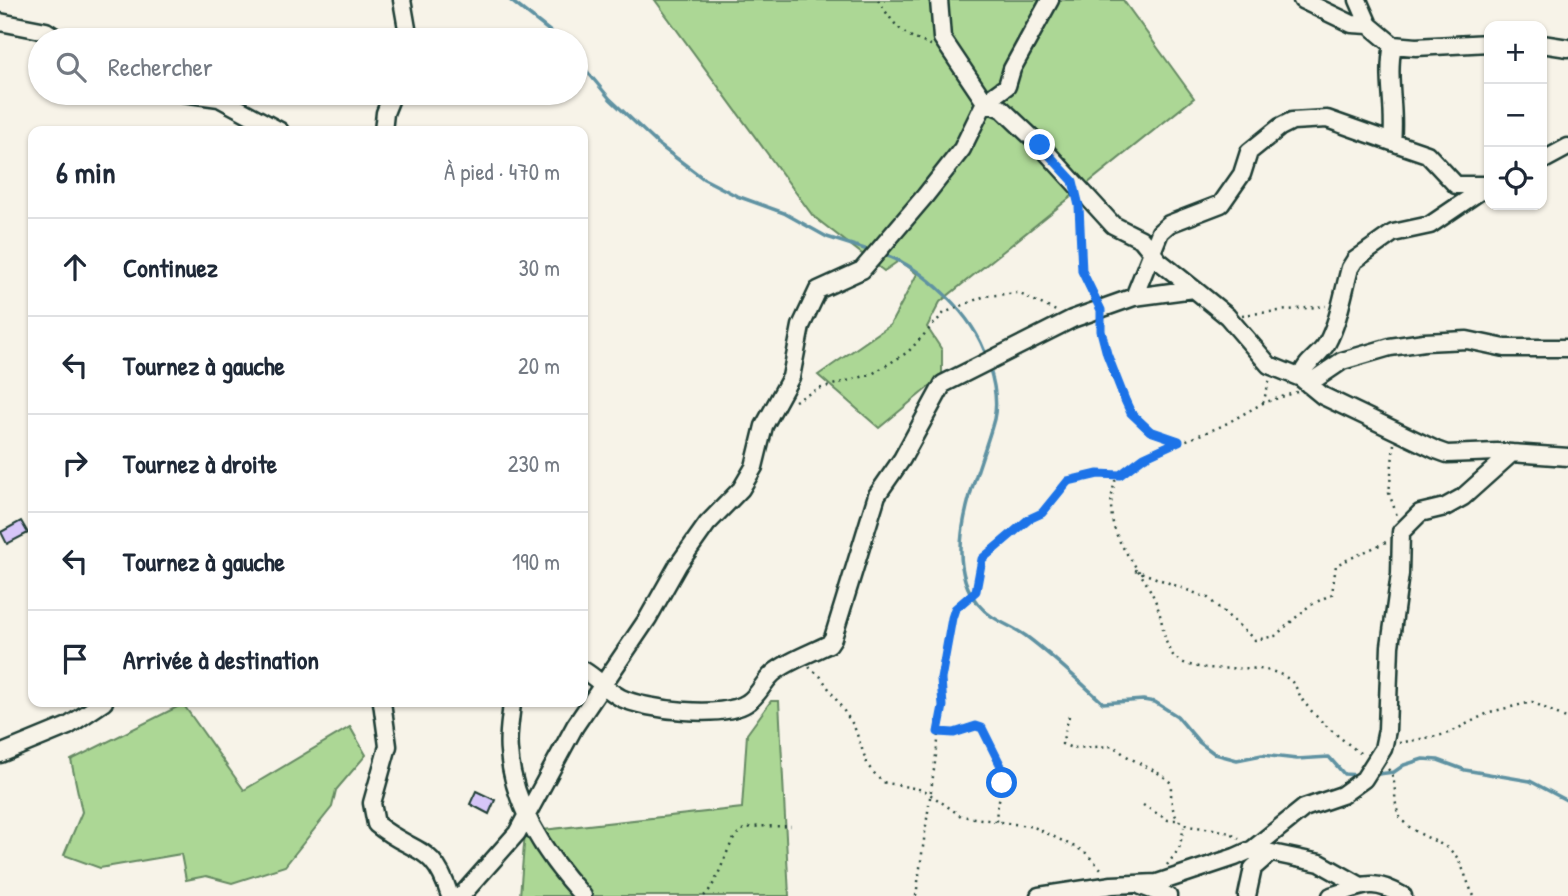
<!DOCTYPE html>
<html lang="fr">
<meta charset="utf-8">
<style>
body{margin:0;font-family:"Patrick Hand",sans-serif;background:#f2f2f3;color:#1f2937}
.controls{position:absolute;right:21px;top:21px;display:grid;overflow:hidden;border-radius:14px;box-shadow:0 2px 5px #0004}
.controls button{width:63px;height:63px;display:grid;place-items:center;padding:0;border:0;border-bottom:2px solid #e0e1e3;background:#fff;color:#1f2937;font:35px sans-serif}
.stop{position:absolute;width:21px;height:21px;margin:-16px;border:5px solid #1a73e8;border-radius:50%;background:#fff}
.stop.end{background:#1a73e8;border-color:#fff;box-shadow:0 2px 7px #0008}
.list{margin:0;padding:0;list-style:none}
h2{display:flex;justify-content:space-between;align-items:center;height:91px;margin:0;padding:0 28px;font-size:30px}
h2 small{font-size:23px;font-weight:400;color:#747a83}
.list li{display:grid;grid-template-columns:46px 1fr auto;gap:21px;align-items:center;box-sizing:border-box;height:98px;padding:0 28px;border-top:2px solid #e0e1e3}
.list b{display:block;font-size:26px;white-space:nowrap}
.list em{font-size:23px;font-style:normal;color:#747a83}
.icon{flex:none;width:38px;height:38px;fill:none;stroke:currentColor;stroke-width:2;stroke-linecap:round;stroke-linejoin:round}
.map{position:relative;flex:none;width:1568px;height:896px;overflow:hidden}
.search{position:absolute;background:#fff;box-shadow:0 2px 5px #0004;left:28px;top:28px;width:560px;height:77px;display:flex;align-items:center;gap:18px;box-sizing:border-box;padding:0 24px;border-radius:38px;color:#747a83;font-size:26px}
.panel{position:absolute;background:#fff;box-shadow:0 2px 5px #0004;left:28px;top:126px;width:560px;height:581px;border-radius:14px}
.map>svg:first-child{display:block}
</style>
<div class="map">
<svg width="1568" height="896" viewBox="0 0 1568 896">
<rect width="100%" height="100%" fill="#f7f3e8"/>
<filter id="ink" filterUnits="userSpaceOnUse"><feTurbulence type="fractalNoise" baseFrequency=".0143" numOctaves="2"/><feDisplacementMap in="SourceGraphic" scale="14" xChannelSelector="R" yChannelSelector="G"/><feConvolveMatrix kernelMatrix="1 2 1 2 8 2 1 2 1" color-interpolation-filters="sRGB"/></filter>
<g filter="url(#ink)">
<path fill="#acd795" stroke="#668a64" stroke-width="2" d="M 655,0 L 1123,0 L 1194,98 L 940,302 L 927,327 L 942,350 L 942,376 L 879,428 L 818,375 L 890,325 L 917,274 L 900,260 L 884,271 L 813,216 Z
M 771,701 L 779,701 L 789,896 L 520,896 L 525,832 L 742,808 L 747,734 Z
M 183,704 L 244,790 L 350,727 L 366,755 L 336,790 L 332,807 L 285,866 L 232,883 L 206,876 L 186,880 L 181,854 L 100,868 L 64,855 L 82,812 L 71,760 Z"/>
<g fill="none" stroke-linecap="round" stroke-linejoin="round">
<path stroke="#5f92a2" stroke-width="3.5" d="M 510,0 L 561,40
M 576,58 L 610,99 L 659,145 L 704,179 L 737,196 L 784,213 L 827,237 L 871,251
M 882,254 C 924,267 974,316 987,358
M 989,366 C 994,382 998,402 994,419 C 981,470 937,555 978,604 C 992,621 1009,624 1026,636 C 1053,656 1078,680 1103,703 L 1143,700 L 1155,702 L 1177,716 L 1199,742 L 1215,754 L 1237,760 L 1262,755 L 1297,759 L 1329,757 L 1344,774 L 1360,775
M 1371,775 L 1394,772 L 1404,765 L 1423,759 L 1438,760 L 1465,770 L 1530,781 L 1568,801"/>
</g>
<path fill="#d6c6f8" stroke="#1f3d34" stroke-width="2" d="M 21,521 L 28,533 L 7,544 L 1,532 Z
M 476,791 L 495,800 L 489,814 L 470,804 Z"/>
<g fill="none" stroke-linecap="round" stroke-linejoin="round">
<g stroke="#1f3d34" stroke-width="21">
<path id="minor" d="M 402,0 L 409,40
M 939,0 L 942,38 L 985,102 L 1002,109 L 1040,145 L 1113,225 L 1141,239 L 1159,261 L 1194,289
M 1302,0 L 1352,24 L 1369,25
M 1358,0 L 1369,25 L 1393,45 C 1386,78 1396,109 1392,142 L 1427,154 L 1456,185 L 1489,185
M 0,22 L 46,31 L 60,40
M 1542,44 L 1568,48
M 1393,45 L 1416,47 L 1489,43
M 183,93 L 219,98 L 280,131
M 383,131 L 385,113 L 393,93
M 1542,161 L 1568,147
M 1134,297 L 1160,232 L 1169,224 L 1221,204 L 1242,174 L 1249,152 L 1280,127 L 1292,121 L 1327,119 L 1392,142
M 1301,378 C 1304,362 1319,357 1327,343 C 1339,321 1343,293 1350,268 L 1355,260 L 1393,233 L 1430,225 L 1489,185
M 1308,384 L 1342,361 L 1390,347 L 1424,342 L 1467,340 L 1505,348 L 1568,348
M 583,670 C 597,678 606,690 621,698 C 647,710 723,719 747,703 C 760,695 764,679 776,671 C 791,660 811,653 829,644 L 833,638 L 877,495 L 902,459 L 943,384 L 1072,319 L 1134,297 L 1194,289 L 1227,316 L 1269,365 L 1301,378 L 1323,396 L 1436,450 L 1447,454 L 1497,452 L 1568,457
M 382,702 L 388,746 L 372,803 L 376,824 C 414,855 433,842 450,896
M 512,702 C 511,718 507,735 509,751 C 513,806 547,857 583,896
M 0,754 L 68,726 L 104,702
M 1253,849 L 1320,863 L 1359,885
M 1141,886 L 1168,896
M 461,896 L 517,833 L 575,726 L 648,618 L 678,565 L 707,524 L 741,489 L 754,467 L 764,426 L 791,377 L 801,326 L 818,290 L 862,270 L 925,196 L 962,149 L 985,102 L 1007,86 L 1012,69 L 1050,0
M 1039,896 L 1112,885 L 1157,883 L 1235,857 L 1253,849 L 1304,808 L 1342,795 L 1364,779 L 1383,749 L 1387,730 L 1390,646 L 1400,574 L 1401,532 L 1420,513 L 1445,507 L 1463,497 L 1512,453
M 1247,896 L 1253,868 L 1269,854
M 1331,896 C 1363,886 1371,877 1403,896"/>
</g>
<path stroke="#1f3d34" stroke-width="2.5" stroke-dasharray="2 5" stroke-linecap="butt" d="M 878,0 C 895,26 901,35 931,45
M 1079,210 L 1082,271 L 1095,298
M 1242,315 L 1326,306
M 1101,324 C 1101,354 1124,410 1148,429 C 1156,435 1169,438 1179,441
M 1297,392 L 1263,403 L 1222,426 L 1144,457 L 1115,481 C 1098,542 1142,560 1158,608 C 1164,624 1163,652 1180,661 C 1212,678 1259,657 1290,680 C 1297,686 1299,696 1304,702 C 1320,723 1344,741 1364,756
M 795,401 L 818,389 L 872,374 L 908,352 L 944,313 L 985,296 L 1018,293 L 1056,311
M 1263,403 L 1270,379
M 1394,444 L 1389,493 L 1397,516
M 1135,570 L 1208,598 L 1255,640 L 1275,636 L 1309,606 L 1332,594 L 1336,565 L 1386,542
M 809,667 L 821,677 L 854,726 L 868,766 L 882,782 L 924,790 L 961,816 L 1034,827 L 1085,852 L 1104,872
M 1069,716 L 1062,744 L 1072,748 L 1114,746 C 1131,763 1155,767 1171,783 C 1169,849 1204,814 1239,839
M 940,732 L 954,733 L 976,726 L 982,728 C 991,745 1004,763 1002,782 C 1001,796 996,808 996,822
M 1399,743 L 1447,734 L 1490,712 L 1532,702 L 1568,719
M 1388,769 C 1400,782 1390,804 1402,820 C 1416,837 1443,840 1456,856 C 1464,867 1467,884 1474,896
M 1143,805 L 1168,820 L 1177,820
M 1167,865 L 1179,849 L 1184,827
M 704,896 C 723,879 727,832 747,828 C 760,825 777,827 791,826
M 916,896 L 943,706 L 941,679 L 955,609 L 976,591 L 982,559 L 1029,519 L 1042,513 L 1068,481 L 1098,474 L 1120,475"/>
<use href="#minor" stroke="#f7f3e8" stroke-width="16"/>
</g>
</g>
<g fill="none" stroke-linecap="round" stroke-linejoin="round" filter="url(#ink)">
<path stroke="#1a73e8" stroke-width="9" d="M 1002,783 L 1001,766 L 982,728 L 976,726 L 954,733 L 938,732 L 943,706 L 941,679 L 952,618 L 955,609 L 976,591 L 982,559 L 1029,519 L 1042,513 L 1068,481 L 1098,474 L 1120,475 L 1144,457 L 1179,441 L 1150,431 L 1131,413 L 1125,400 L 1107,354 L 1101,331 L 1101,310 L 1082,271 L 1079,206 L 1073,181 L 1040,145"/>
</g>
</svg>
<div class="controls">
<button>+</button>
<button>−</button>
<button><svg class="icon" aria-label="locate" viewBox="0 0 24 24"><circle cx="12" cy="12" r="6"/><path d="M12 2v4M12 18v4M2 12h4M18 12h4"/></svg></button>
</div>
<div class="stop" style="left:1002px;top:783px"></div>
<div class="stop end" style="left:1040px;top:145px"></div>
<div class="search"><svg class="icon" aria-label="search" viewBox="0 0 24 24"><circle cx="10" cy="10" r="6"/><path d="M15 15l6 6"/></svg>Rechercher</div>
<section class="panel">
<h2>6 min<small>À pied · 470 m</small></h2>
<ul class="list">
<li><svg class="icon" aria-label="ahead" viewBox="0 0 24 24"><path d="M12 20V5M6 11l6-6 6 6"/></svg><div><b>Continuez</b></div><em>30 m</em></li>
<li><svg class="icon" aria-label="left" viewBox="0 0 24 24"><path d="M17 20v-9H6M10 6l-5 5 5 5"/></svg><div><b>Tournez à gauche</b></div><em>20 m</em></li>
<li><svg class="icon" aria-label="right" viewBox="0 0 24 24"><path d="M7 20v-9h11M14 6l5 5-5 5"/></svg><div><b>Tournez à droite</b></div><em>230 m</em></li>
<li><svg class="icon" aria-label="left" viewBox="0 0 24 24"><path d="M17 20v-9H6M10 6l-5 5 5 5"/></svg><div><b>Tournez à gauche</b></div><em>190 m</em></li>
<li><svg class="icon" aria-label="arrive" viewBox="0 0 24 24"><path d="M6 21V4h12l-3 4 3 4H6"/></svg><div><b>Arrivée à destination</b></div></li>
</ul>
</section>
</div>
